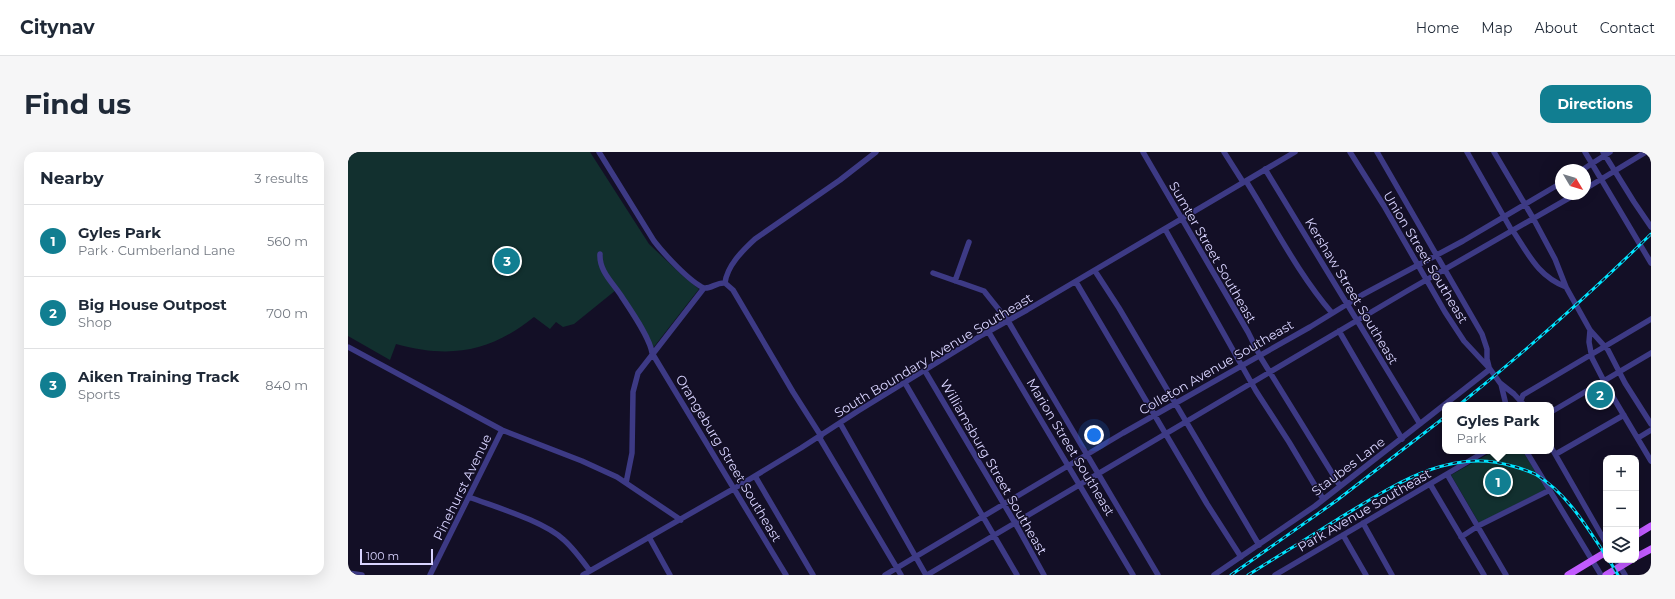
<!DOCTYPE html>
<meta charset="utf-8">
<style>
body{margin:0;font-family:Montserrat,sans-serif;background:#f6f6f7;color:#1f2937}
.controls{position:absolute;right:12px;bottom:12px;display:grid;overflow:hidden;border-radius:8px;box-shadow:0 4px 16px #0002}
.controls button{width:36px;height:36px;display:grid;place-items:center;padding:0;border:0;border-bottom:1px solid #e0e1e3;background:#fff;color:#1f2937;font:20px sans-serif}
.compass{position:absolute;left:1207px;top:12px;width:36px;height:36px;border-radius:50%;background:#fff;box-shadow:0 4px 16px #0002;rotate:128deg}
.scale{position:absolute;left:12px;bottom:10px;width:73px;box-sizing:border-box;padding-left:4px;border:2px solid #d9d4ff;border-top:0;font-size:11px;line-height:14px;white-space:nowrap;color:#d9d4ff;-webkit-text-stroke:3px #130f26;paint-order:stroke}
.you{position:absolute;left:746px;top:283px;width:14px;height:14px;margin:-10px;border:3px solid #fff;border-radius:50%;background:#1a73e8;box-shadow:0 0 0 6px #1a73e833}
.badge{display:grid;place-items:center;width:26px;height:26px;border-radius:50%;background:#117e91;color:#fff;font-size:13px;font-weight:700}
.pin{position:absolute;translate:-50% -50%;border:2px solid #fff;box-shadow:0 1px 4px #0006}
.popup{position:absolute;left:1094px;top:250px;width:112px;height:52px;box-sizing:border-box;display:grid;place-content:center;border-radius:8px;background:#fff;filter:drop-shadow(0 1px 3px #0005);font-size:13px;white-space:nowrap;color:#747a83}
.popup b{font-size:15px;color:#1f2937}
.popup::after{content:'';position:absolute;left:50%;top:100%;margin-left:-8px;border:8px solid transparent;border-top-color:#fff}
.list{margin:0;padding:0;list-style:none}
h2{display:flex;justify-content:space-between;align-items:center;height:52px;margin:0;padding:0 16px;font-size:17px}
h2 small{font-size:13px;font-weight:400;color:#747a83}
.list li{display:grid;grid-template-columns:26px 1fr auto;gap:12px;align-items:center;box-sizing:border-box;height:72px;padding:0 16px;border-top:1px solid #e0e1e3}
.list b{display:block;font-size:15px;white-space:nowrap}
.list p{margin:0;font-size:13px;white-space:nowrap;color:#747a83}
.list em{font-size:13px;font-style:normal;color:#747a83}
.icon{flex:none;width:22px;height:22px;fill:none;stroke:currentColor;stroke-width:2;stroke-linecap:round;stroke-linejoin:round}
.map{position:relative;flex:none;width:1303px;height:423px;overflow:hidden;border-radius:12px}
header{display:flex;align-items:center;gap:24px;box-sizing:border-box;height:56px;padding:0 20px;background:#fff;border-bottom:1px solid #e0e1e3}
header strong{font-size:19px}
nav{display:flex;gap:22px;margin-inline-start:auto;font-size:14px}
.intro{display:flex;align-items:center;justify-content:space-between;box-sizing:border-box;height:96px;padding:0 24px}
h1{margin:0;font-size:28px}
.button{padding:10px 18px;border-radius:12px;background:#117e91;color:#fff;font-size:14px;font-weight:700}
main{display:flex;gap:24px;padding:0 24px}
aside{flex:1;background:#fff;border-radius:12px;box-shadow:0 4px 16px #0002}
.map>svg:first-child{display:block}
</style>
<header>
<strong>Citynav</strong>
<nav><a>Home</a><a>Map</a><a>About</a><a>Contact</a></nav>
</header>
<div class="intro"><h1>Find us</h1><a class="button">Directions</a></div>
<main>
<aside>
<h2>Nearby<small>3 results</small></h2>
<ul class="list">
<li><span class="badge">1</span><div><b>Gyles Park</b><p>Park · Cumberland Lane</p></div><em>560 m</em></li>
<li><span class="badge">2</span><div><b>Big House Outpost</b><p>Shop</p></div><em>700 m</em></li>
<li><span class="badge">3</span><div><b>Aiken Training Track</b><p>Sports</p></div><em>840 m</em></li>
</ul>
</aside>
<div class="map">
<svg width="1303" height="423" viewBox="0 0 1303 423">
<rect width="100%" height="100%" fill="#130f26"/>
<path fill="#12302f" d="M 0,0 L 242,0 L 301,92 L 336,125 L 351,137 L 305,196 L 268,138 L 226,172 L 215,175 L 208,170 L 202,177 L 186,165 C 142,200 103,207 48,192 L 42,208 L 0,184 Z
M 1146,299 L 1175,299 L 1198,337 L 1131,371 L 1103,323 Z"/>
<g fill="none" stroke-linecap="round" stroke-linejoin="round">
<path stroke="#3d3a85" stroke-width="5.5" d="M 251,0 L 306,89 C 316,102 342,130 356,136
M 795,0 L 900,180 L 913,206 L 992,334
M 876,0 L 895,30
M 1002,0 L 1036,54 L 1097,160 L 1116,189 L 1142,217 L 1152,231 L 1166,242 L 1176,253
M 1029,0 L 1134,182 L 1139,197 L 1139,207 L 1141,215
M 1119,0 L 1164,79
M 1146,0 L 1185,66 L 1207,107 L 1218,135 L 1242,178 L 1260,198 L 1277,231 L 1303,272
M 1237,0 L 1303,111
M 1255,0 L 1286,50 L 1303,75
M 917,17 L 1072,272
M 1234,18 L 1262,0
M 898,29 C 925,72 951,123 984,161
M 1237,37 L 1298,0
M 817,77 L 908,239 L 941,290 L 975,347
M 1165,79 C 1181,103 1190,124 1218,135
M 252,102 C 251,118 263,129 272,142 C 281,156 302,185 304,201 L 438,423
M 747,119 L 771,156 L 911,393
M 585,121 L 636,139 L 660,169 L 810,423
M 607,129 L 621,90
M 728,130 L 859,352 L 893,405
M 377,131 C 379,114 394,99 407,87 L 492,28 L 528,0
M 377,131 L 385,138 L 445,240 L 473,284
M 356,136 C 363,137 369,130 377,131
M 1242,178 L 1241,190 L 1244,206 L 1259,235 L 1303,309
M 640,179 L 785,423
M 991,179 L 1054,287
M 0,195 L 154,278 L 234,309 L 269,325 L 333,368
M 577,219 L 670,376 L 696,423
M 557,231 L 669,423
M 1153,232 L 1158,253
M 1171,253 L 1175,243 L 1180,240 L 1303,167
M 1203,260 L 1303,201
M 492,271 L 578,423
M 471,285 L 553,423
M 1290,286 L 1303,278
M 1203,295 L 1258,391
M 1178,299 L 1253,423
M 1208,302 L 1276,263
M 1099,322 L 1158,423
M 407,324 L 465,423
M 278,331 L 284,301 L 285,240 L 290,221 L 356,136
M 1082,332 L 1136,423
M 121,345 C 147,355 196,369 216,388 C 226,397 234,408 242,419
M 1015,371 L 1044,423
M 995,383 L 1018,423
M 301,385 L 322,423
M 1113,385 L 1130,374 L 1202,338
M 1268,408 L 1277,423
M 0,421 L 14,423
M 82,423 L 154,278
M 235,423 L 387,336 L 453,296 L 510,259 L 634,183 L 679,158 L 947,0
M 537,423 L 775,281 L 962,175 L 1014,143 L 1115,89 L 1213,31
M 579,423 L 1059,139 L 1228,42
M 866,423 L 967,354 L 1142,217
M 927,423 L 1138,299"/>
<path stroke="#c25bff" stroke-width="7" d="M 1288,383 L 1303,374
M 1288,405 L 1303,397
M 1220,423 L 1258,400
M 1258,423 L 1283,408"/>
<g stroke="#00e5ff" stroke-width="3">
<path id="rail" d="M 1111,253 C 1178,199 1242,142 1303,82
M 1261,408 L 1270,423
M 883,423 L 988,349 L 1097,265
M 900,423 C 930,404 960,386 990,367 C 1042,336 1100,294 1164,314 C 1172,316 1180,319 1187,322 C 1218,340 1239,375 1258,404"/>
</g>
<use href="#rail" stroke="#130f26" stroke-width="1.5" stroke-dasharray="4.5" stroke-linecap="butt"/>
</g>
<g text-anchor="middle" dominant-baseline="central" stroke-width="3" stroke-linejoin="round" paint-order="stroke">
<g font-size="13" fill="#d9d4ff" stroke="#130f26">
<text transform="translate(865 100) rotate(60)">Sumter Street Southeast</text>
<text transform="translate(1078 105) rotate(59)">Union Street Southeast</text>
<text transform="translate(1004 139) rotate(59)">Kershaw Street Southeast</text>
<text transform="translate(585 203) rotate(-31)">South Boundary Avenue Southeast</text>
<text transform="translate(868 215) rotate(-30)">Colleton Avenue Southeast</text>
<text transform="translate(723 295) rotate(59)">Marion Street Southeast</text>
<text transform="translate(381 306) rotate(59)">Orangeburg Street Southeast</text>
<text transform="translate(1000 314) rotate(-37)">Staubes Lane</text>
<text transform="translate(646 315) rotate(60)">Williamsburg Street Southeast</text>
<text transform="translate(114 335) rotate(-64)">Pinehurst Avenue</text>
<text transform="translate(1016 358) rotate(-30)">Park Avenue Southeast</text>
</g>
</g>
</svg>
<div class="controls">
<button>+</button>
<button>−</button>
<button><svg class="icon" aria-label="layers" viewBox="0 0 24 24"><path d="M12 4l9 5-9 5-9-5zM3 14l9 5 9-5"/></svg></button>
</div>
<svg class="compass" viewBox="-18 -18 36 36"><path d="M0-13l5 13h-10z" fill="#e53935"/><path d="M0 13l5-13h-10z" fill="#747a83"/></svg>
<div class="scale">100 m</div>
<div class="you"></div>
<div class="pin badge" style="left:1150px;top:330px">1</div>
<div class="popup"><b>Gyles Park</b>Park</div>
<div class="pin badge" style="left:1252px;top:243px">2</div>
<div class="pin badge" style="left:159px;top:109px">3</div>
</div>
</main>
